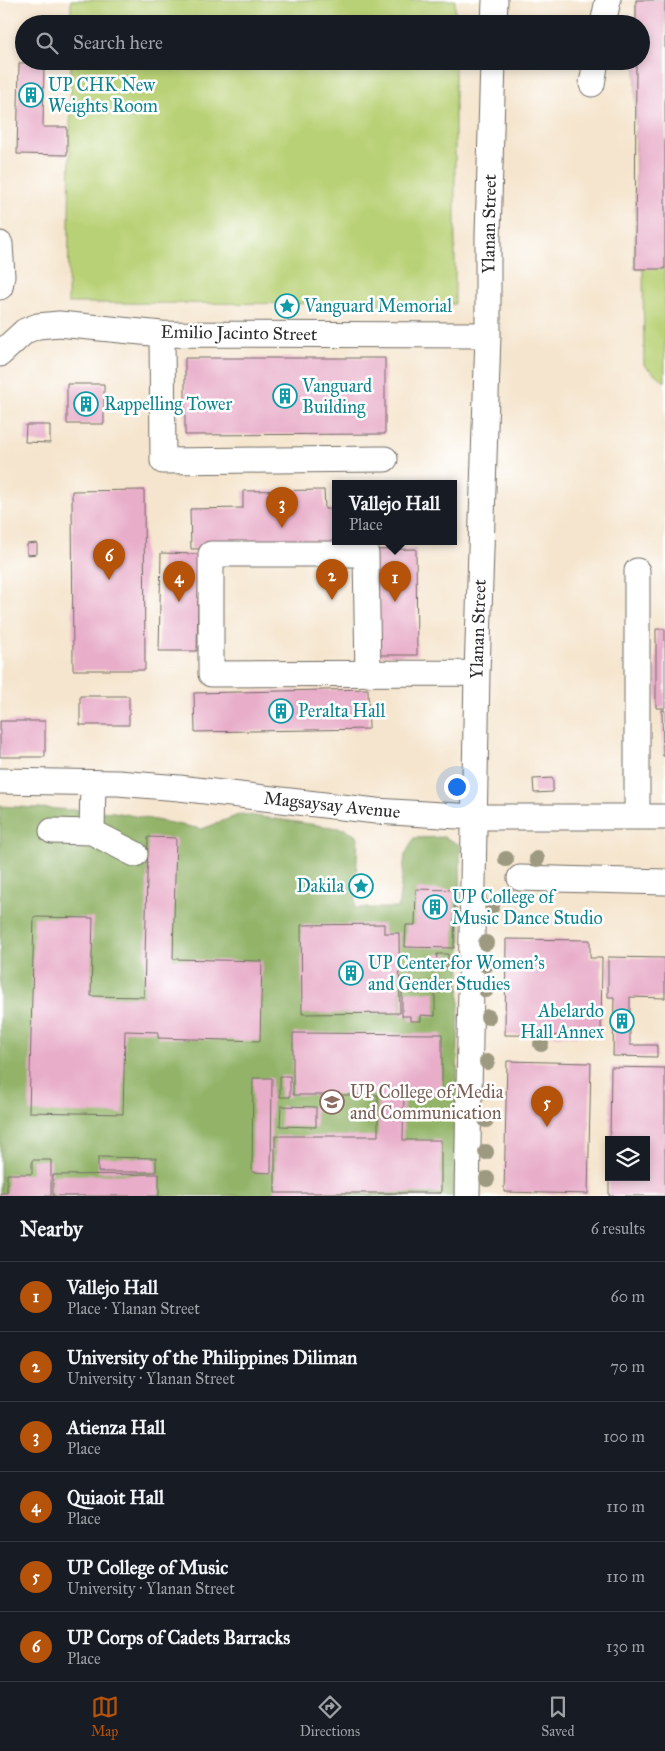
<!DOCTYPE html>
<meta charset="utf-8">
<style>
body{margin:0;font-family:"IM FELL Great Primer",serif;background:#20242c;color:#f1f3f6}
.controls{position:absolute;right:15px;bottom:15px;display:grid;overflow:hidden;border-radius:0px;box-shadow:0 2px 8px #0003}
.controls button{width:45px;height:45px;display:grid;place-items:center;padding:0;border:0;border-bottom:1px solid #363941;background:#171b24;color:#f1f3f6;font:25px sans-serif}
.you{position:absolute;left:456px;top:786px;width:18px;height:18px;margin:-12px;border:4px solid #fff;border-radius:50%;background:#1a73e8;box-shadow:0 0 0 8px #1a73e833}
.badge{display:grid;place-items:center;width:32px;height:32px;border-radius:50%;background:#b45309;color:#fff;font-size:16px;font-weight:700}
.pin{position:absolute;translate:-50% -41px;filter:drop-shadow(0 1px 2px #0008)}
.pin::after{content:'';position:absolute;top:26px;width:18px;height:15px;background:inherit;clip-path:polygon(0 0,100% 0,50% 100%)}
.popup{position:absolute;left:332px;top:480px;width:125px;height:65px;box-sizing:border-box;display:grid;place-content:center;border-radius:0px;background:#171b24;filter:drop-shadow(0 1px 4px #0005);font-size:16px;white-space:nowrap;color:#9ea1a6}
.popup b{font-size:19px;color:#f1f3f6}
.popup::after{content:'';position:absolute;left:50%;top:100%;margin-left:-10px;border:10px solid transparent;border-top-color:#171b24}
.list{margin:0;padding:0;list-style:none}
h2{display:flex;justify-content:space-between;align-items:center;height:65px;margin:0;padding:0 20px;font-size:21px}
h2 small{font-size:16px;font-weight:400;color:#9ea1a6}
.list li{display:grid;grid-template-columns:32px 1fr auto;gap:15px;align-items:center;box-sizing:border-box;height:70px;padding:0 20px;border-top:1px solid #363941}
.list b{display:block;font-size:19px;white-space:nowrap}
.list p{margin:0;font-size:16px;white-space:nowrap;color:#9ea1a6}
.list em{font-size:16px;font-style:normal;color:#9ea1a6}
.icon{flex:none;width:28px;height:28px;fill:none;stroke:currentColor;stroke-width:2;stroke-linecap:round;stroke-linejoin:round}
.map{position:relative;flex:none;width:665px;height:1196px;overflow:hidden}
.search{position:absolute;background:#171b24;box-shadow:0 2px 8px #0003;left:15px;right:15px;top:15px;height:55px;display:flex;align-items:center;gap:12px;box-sizing:border-box;padding:0 18px;border-radius:28px;color:#9ea1a6;font-size:19px}
.sheet{height:485px;background:#171b24}
nav{display:flex;justify-content:space-around;align-items:center;box-sizing:border-box;height:70px;border-top:1px solid #363941;background:#171b24;font-size:14px;color:#9ea1a6}
nav a{display:grid;justify-items:center;gap:2px}
nav .on{color:#b45309}
.map>svg:first-child{display:block}
</style>
<div class="map">
<svg width="665" height="1196" viewBox="0 0 665 1196">
<rect width="100%" height="100%" fill="#fff"/>
<filter id="ink" filterUnits="userSpaceOnUse"><feTurbulence type="fractalNoise" baseFrequency=".02" numOctaves="2"/><feDisplacementMap in="SourceGraphic" scale="10" xChannelSelector="R" yChannelSelector="G"/><feConvolveMatrix kernelMatrix="1 2 1 2 8 2 1 2 1" color-interpolation-filters="sRGB"/></filter>
<filter id="wash" filterUnits="userSpaceOnUse"><feTurbulence type="fractalNoise" baseFrequency=".0096" numOctaves="4" result="noise"/><feDisplacementMap in="SourceGraphic" scale="20" xChannelSelector="R" yChannelSelector="G"/><feGaussianBlur stdDeviation="1.12" result="paint"/><feColorMatrix in="noise" values="0 0 0 0 0 0 0 0 0 0 0 0 0 0 0 0 0 1.4 0 .05"/><feComposite in="paint" operator="in"/></filter>
<g filter="url(#wash)">
<rect width="100%" height="100%" fill="#f5e5ce"/>
<path fill="#b9d176" stroke="#727e50" d="M 71,0 L 455,0 L 455,24 L 71,24 Z
M 636,0 L 665,0 L 665,382 L 644,365 L 643,269 L 635,269 L 636,61 L 641,61 L 641,24 L 636,24 Z
M 71,61 L 455,61 L 455,304 L 68,303 Z"/>
<path fill="#92b367" stroke="#5e6f49" d="M 0,806 L 114,812 L 202,829 L 241,814 L 345,829 L 358,837 L 355,908 L 398,908 L 405,855 L 414,838 L 444,837 L 460,845 L 461,931 L 454,1196 L 0,1196 Z"/>
<g id="blocks">
<path fill="#e8adc9" d="M 636,0 L 665,0 L 665,269 L 635,269 L 636,61 L 641,61 L 641,24 L 636,24 Z
M 19,63 L 44,63 L 43,127 L 67,127 L 67,155 L 17,154 Z
M 185,358 L 385,358 L 385,434 L 185,435 Z
M 67,384 L 104,384 L 104,424 L 67,424 Z
M 26,425 L 50,425 L 50,443 L 25,442 Z
M 144,490 L 145,670 L 73,670 L 72,491 Z
M 324,490 L 325,509 L 336,509 L 336,541 L 373,541 L 373,547 L 191,549 L 190,509 L 243,508 L 243,491 Z
M 37,543 L 37,554 L 27,555 L 27,544 Z
M 416,549 L 417,655 L 374,655 L 372,550 Z
M 161,553 L 199,554 L 197,651 L 159,651 Z
M 656,629 L 665,629 L 665,708 L 656,708 Z
M 368,689 L 369,729 L 195,732 L 194,693 Z
M 80,696 L 129,696 L 129,725 L 80,725 Z
M 662,710 L 665,710 L 665,756 L 663,756 Z
M 0,721 L 45,721 L 45,757 L 0,757 Z
M 553,778 L 553,792 L 534,793 L 533,779 Z
M 148,837 L 176,838 L 173,959 L 262,961 L 260,1041 L 158,1038 L 158,1032 L 125,1031 L 123,1114 L 29,1112 L 34,917 L 93,918 L 91,996 L 144,997 Z
M 416,889 L 455,890 L 454,948 L 405,947 L 406,925 L 415,925 Z
M 384,924 L 384,933 L 399,933 L 400,1013 L 302,1014 L 301,925 Z
M 506,939 L 590,940 L 590,958 L 602,958 L 601,1036 L 505,1035 Z
M 437,954 L 448,954 L 448,967 L 436,966 Z
M 608,957 L 665,958 L 665,998 L 630,997 L 630,1045 L 657,1045 L 657,1057 L 613,1056 L 614,997 L 608,997 Z
M 402,991 L 435,992 L 435,1016 L 421,1015 L 421,1021 L 410,1021 L 410,1016 L 402,1016 Z
M 293,1033 L 442,1034 L 442,1095 L 404,1095 L 403,1140 L 441,1140 L 441,1193 L 275,1193 L 275,1136 L 378,1136 L 378,1095 L 293,1095 Z
M 507,1061 L 591,1063 L 588,1194 L 504,1192 Z
M 611,1067 L 665,1068 L 665,1196 L 609,1196 L 609,1177 L 646,1177 L 646,1140 L 610,1140 Z
M 280,1076 L 290,1076 L 290,1097 L 280,1097 Z
M 253,1078 L 272,1078 L 271,1173 L 252,1172 Z
M 281,1106 L 316,1107 L 316,1127 L 280,1126 Z
M 98,1157 L 156,1158 L 156,1172 L 98,1172 Z
M 32,1160 L 51,1160 L 51,1196 L 0,1196 L 0,1193 L 7,1193 L 7,1174 L 32,1174 Z
M 159,1174 L 159,1196 L 53,1196 L 53,1175 Z"/>
</g>
</g>
<g filter="url(#ink)">
<use href="#blocks" fill-opacity="0" stroke="#726c64" stroke-width="1"/>
<g fill="none" stroke-linecap="round" stroke-linejoin="round">
<g stroke="#726c64" stroke-width="27">
<path id="minor" d="M 494,24 L 495,0
M 603,24 L 608,0
M 592,84 L 596,61
M 0,244 L 2,276 L 0,287
M 162,334 L 163,461 L 385,459
M 0,354 L 25,331 L 38,326 L 59,324 L 162,334 L 488,335
M 368,674 L 366,554 L 211,554 L 211,674 L 477,673
M 0,781 L 118,783 L 179,788 L 376,811 L 474,817 L 665,817
M 637,817 L 637,571
M 52,831 L 92,832 L 135,854
M 92,832 L 93,783
M 520,878 L 665,882
M 467,1196 L 477,673 L 488,335 L 488,235 L 493,61"/>
</g>
<use href="#minor" stroke="#fff" stroke-width="25"/>
</g>
<g fill="#9e9a81">
<circle cx="506" cy="859" r="8"/>
<circle cx="537" cy="859" r="8"/>
<circle cx="492" cy="906" r="8"/>
<circle cx="486" cy="943" r="8"/>
<circle cx="486" cy="965" r="8"/>
<circle cx="486" cy="990" r="8"/>
<circle cx="488" cy="1017" r="8"/>
<circle cx="541" cy="1044" r="8"/>
<circle cx="487" cy="1062" r="8"/>
<circle cx="486" cy="1092" r="8"/>
<circle cx="486" cy="1120" r="8"/>
<circle cx="486" cy="1152" r="8"/>
<circle cx="487" cy="1179" r="8"/>
</g>
</g>
<defs>
<g id="building-ring" transform="scale(1.25)"><circle r="9.5" fill="#fff" stroke="#0f9aa8" stroke-width="1.5"/><path d="M-4-6H4V6H1V3H-1V6H-4ZM-2.5-4.3h1.7v1.8h-1.7ZM.8-4.3h1.7v1.8H.8ZM-2.5-1h1.7V.8h-1.7ZM.8-1h1.7V.8H.8Z" fill="#0f9aa8"/></g>
<g id="sight-ring" transform="scale(1.25)"><circle r="9.5" fill="#fff" stroke="#0f9aa8" stroke-width="1.5"/><path d="M0-6L1.8-2.2L6-1.7L2.9 1.2L3.7 5.4L0 3.3L-3.7 5.4L-2.9 1.2L-6-1.7L-1.8-2.2Z" fill="#0f9aa8"/></g>
<g id="university-ring" transform="scale(1.25)"><circle r="9.5" fill="#fff" stroke="#8d6e63" stroke-width="1.5"/><path d="M0-5L7-2L0 1L-7-2ZM-4 1L0 2.5L4 1V4Q0 6-4 4Z" fill="#8d6e63"/></g>
</defs>
<g fill-rule="evenodd">
<use href="#building-ring" x="31" y="95"/>
<use href="#sight-ring" x="287" y="306"/>
<use href="#building-ring" x="285" y="396"/>
<use href="#building-ring" x="86" y="404"/>
<use href="#building-ring" x="281" y="711"/>
<use href="#sight-ring" x="361" y="886"/>
<use href="#building-ring" x="435" y="907"/>
<use href="#building-ring" x="351" y="973"/>
<use href="#building-ring" x="622" y="1021"/>
<use href="#university-ring" x="332" y="1102"/>
</g>
<g text-anchor="middle" dominant-baseline="central" stroke-width="5" stroke-linejoin="round" paint-order="stroke">
<g font-size="18" fill="#0d838f" stroke="#fff" text-anchor="start">
<text x="48" y="85">UP CHK New<tspan x="48" dy="21">Weights Room</tspan></text>
<text x="304" y="306">Vanguard Memorial</text>
<text x="302" y="386">Vanguard<tspan x="302" dy="21">Building</tspan></text>
<text x="104" y="404">Rappelling Tower</text>
<text x="298" y="711">Peralta Hall</text>
<text x="344" y="886" text-anchor="end">Dakila</text>
<text x="452" y="897">UP College of<tspan x="452" dy="21">Music Dance Studio</tspan></text>
<text x="368" y="963">UP Center for Women's<tspan x="368" dy="21">and Gender Studies</tspan></text>
<text x="604" y="1011" text-anchor="end">Abelardo<tspan x="604" dy="21">Hall Annex</tspan></text>
</g>
<g font-size="18" fill="#2b2b2b" stroke="#fff">
<text transform="translate(489 224) rotate(-89)">Ylanan Street</text>
<text transform="translate(239 333) rotate(1)">Emilio Jacinto Street</text>
<text transform="translate(478 629) rotate(-88)">Ylanan Street</text>
<text transform="translate(332 805) rotate(6)">Magsaysay Avenue</text>
</g>
<g font-size="18" fill="#785e54" stroke="#fff" text-anchor="start">
<text x="350" y="1092">UP College of Media<tspan x="350" dy="21">and Communication</tspan></text>
</g>
</g>
</svg>
<div class="controls">
<button><svg class="icon" aria-label="layers" viewBox="0 0 24 24"><path d="M12 4l9 5-9 5-9-5zM3 14l9 5 9-5"/></svg></button>
</div>
<div class="you"></div>
<div class="pin badge" style="left:395px;top:602px">1</div>
<div class="popup"><b>Vallejo Hall</b>Place</div>
<div class="pin badge" style="left:332px;top:600px">2</div>
<div class="pin badge" style="left:282px;top:528px">3</div>
<div class="pin badge" style="left:179px;top:602px">4</div>
<div class="pin badge" style="left:547px;top:1127px">5</div>
<div class="pin badge" style="left:109px;top:580px">6</div>
<div class="search"><svg class="icon" aria-label="search" viewBox="0 0 24 24"><circle cx="10" cy="10" r="6"/><path d="M15 15l6 6"/></svg>Search here</div>
</div>
<section class="sheet">
<h2>Nearby<small>6 results</small></h2>
<ul class="list">
<li><span class="badge">1</span><div><b>Vallejo Hall</b><p>Place · Ylanan Street</p></div><em>60 m</em></li>
<li><span class="badge">2</span><div><b>University of the Philippines Diliman</b><p>University · Ylanan Street</p></div><em>70 m</em></li>
<li><span class="badge">3</span><div><b>Atienza Hall</b><p>Place</p></div><em>100 m</em></li>
<li><span class="badge">4</span><div><b>Quiaoit Hall</b><p>Place</p></div><em>110 m</em></li>
<li><span class="badge">5</span><div><b>UP College of Music</b><p>University · Ylanan Street</p></div><em>110 m</em></li>
<li><span class="badge">6</span><div><b>UP Corps of Cadets Barracks</b><p>Place</p></div><em>130 m</em></li>
</ul>
</section>
<nav>
<a class="on"><svg class="icon" aria-label="map" viewBox="0 0 24 24"><path d="M3 6l6-2 6 2 6-2v14l-6 2-6-2-6 2zM9 4v14M15 6v14"/></svg>Map</a>
<a><svg class="icon" aria-label="directions" viewBox="0 0 24 24"><path d="M12 3l9 9-9 9-9-9zM9 14v-3h6M13 9l2 2-2 2"/></svg>Directions</a>
<a><svg class="icon" aria-label="saved" viewBox="0 0 24 24"><path d="M7 4h10v16l-5-4-5 4z"/></svg>Saved</a>
</nav>
